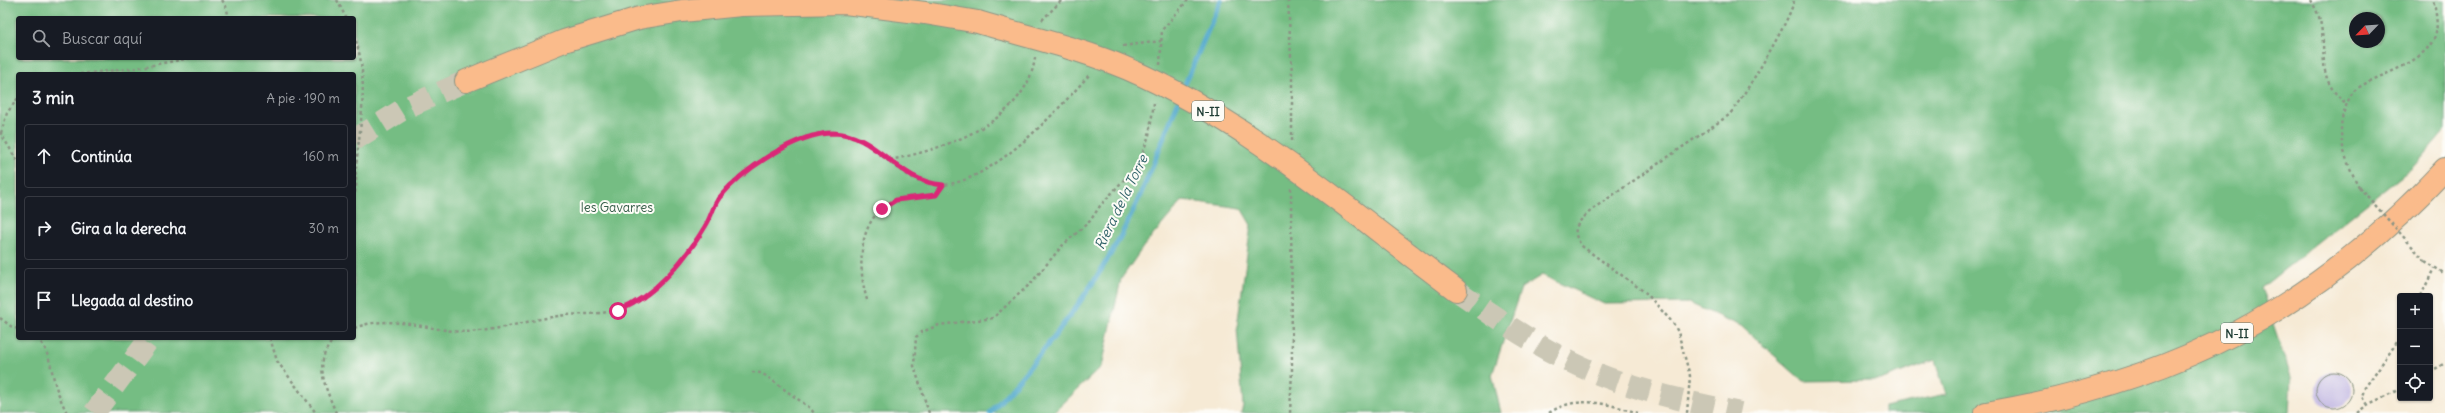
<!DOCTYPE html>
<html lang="es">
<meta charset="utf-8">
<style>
body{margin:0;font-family:Delius,sans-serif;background:#242831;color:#f1f3f6}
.controls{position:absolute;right:12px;bottom:12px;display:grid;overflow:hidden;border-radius:4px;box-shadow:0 1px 3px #0004}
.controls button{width:36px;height:36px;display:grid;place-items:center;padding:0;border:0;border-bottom:1px solid #363941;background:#171b24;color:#f1f3f6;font:20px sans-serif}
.compass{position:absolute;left:2349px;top:12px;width:36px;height:36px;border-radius:50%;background:#171b24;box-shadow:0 1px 3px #0004;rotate:245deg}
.stop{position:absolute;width:12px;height:12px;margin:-9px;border:3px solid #db2777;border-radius:50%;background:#fff}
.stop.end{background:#db2777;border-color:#fff;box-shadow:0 1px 4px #0008}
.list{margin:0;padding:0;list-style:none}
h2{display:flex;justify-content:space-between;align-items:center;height:52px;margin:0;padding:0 16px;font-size:17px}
h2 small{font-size:13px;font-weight:400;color:#9ea1a6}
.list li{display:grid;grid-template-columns:26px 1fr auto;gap:12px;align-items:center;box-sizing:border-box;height:64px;margin:0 8px 8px;padding:0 8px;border:1px solid #363941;border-radius:4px}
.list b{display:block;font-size:15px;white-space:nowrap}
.list em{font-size:13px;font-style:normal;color:#9ea1a6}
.icon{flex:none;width:22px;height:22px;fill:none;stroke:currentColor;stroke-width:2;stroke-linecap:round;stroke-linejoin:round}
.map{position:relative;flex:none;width:2445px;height:413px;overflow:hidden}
.search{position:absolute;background:#171b24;box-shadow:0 1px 3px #0004;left:16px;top:16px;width:340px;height:44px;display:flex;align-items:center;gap:10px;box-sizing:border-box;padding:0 14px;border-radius:4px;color:#9ea1a6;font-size:15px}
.panel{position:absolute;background:#171b24;box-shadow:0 1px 3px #0004;left:16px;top:72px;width:340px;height:268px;border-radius:4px}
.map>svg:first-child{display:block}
</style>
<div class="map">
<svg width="2445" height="413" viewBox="0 0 2445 413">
<rect width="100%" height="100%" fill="#fdfcf7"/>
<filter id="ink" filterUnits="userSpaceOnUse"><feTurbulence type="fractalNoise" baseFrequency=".025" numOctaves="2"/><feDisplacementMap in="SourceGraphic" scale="8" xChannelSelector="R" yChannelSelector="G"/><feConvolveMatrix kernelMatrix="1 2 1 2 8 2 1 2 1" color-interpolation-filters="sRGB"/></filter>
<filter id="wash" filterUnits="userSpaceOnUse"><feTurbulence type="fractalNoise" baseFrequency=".012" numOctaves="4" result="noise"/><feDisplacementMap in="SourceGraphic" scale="16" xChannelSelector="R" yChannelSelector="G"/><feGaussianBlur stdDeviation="0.9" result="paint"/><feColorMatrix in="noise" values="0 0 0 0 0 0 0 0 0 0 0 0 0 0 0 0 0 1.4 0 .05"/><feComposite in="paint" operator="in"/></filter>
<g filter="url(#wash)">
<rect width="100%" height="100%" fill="#f6ead5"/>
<path fill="#74bd83" stroke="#4a7d5c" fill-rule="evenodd" d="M 0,0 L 2445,0 L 2445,130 L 2413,167 L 2261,288 L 2291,377 L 2289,413 L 1884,413 L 1884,407 L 1946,394 L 1935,360 L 1880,380 L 1803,381 L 1741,326 L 1689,303 L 1604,304 L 1542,275 L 1521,288 L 1492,375 L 1501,413 L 1241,413 L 1243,406 L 1237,327 L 1251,225 L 1241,208 L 1183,200 L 1143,247 L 1121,279 L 1102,366 L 1053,413 L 0,413 ZM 18,18 L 354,18 L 354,58 L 18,58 ZM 2355,18 L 2379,18 L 2379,42 L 2355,42 ZM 18,74 L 354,74 L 354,338 L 18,338 Z"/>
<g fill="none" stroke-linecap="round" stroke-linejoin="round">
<path stroke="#4fa8cc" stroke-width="5" d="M 1182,91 L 1221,0
M 990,413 C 1035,362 1081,307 1114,248 C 1141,201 1158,150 1179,100"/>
</g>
<g id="blocks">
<path fill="#b4a7de" d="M2316 390a18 18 0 1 1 36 0a18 18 0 1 1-36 0Z"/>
</g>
</g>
<g filter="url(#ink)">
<use href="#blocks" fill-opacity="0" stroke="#8a9484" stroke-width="1"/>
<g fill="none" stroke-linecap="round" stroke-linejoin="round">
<path stroke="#cbc7b5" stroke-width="22" stroke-dasharray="22 11" stroke-linecap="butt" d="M 354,140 L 407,107 L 466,81
M 1456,290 C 1495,317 1534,345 1577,365 C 1629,389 1685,401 1740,413
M 94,413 L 150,338"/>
<g stroke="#8a9484" stroke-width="24">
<path id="highway" d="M 466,81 L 564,41 L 639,18 L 682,11 L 741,5 L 845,3 L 925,13 L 978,22
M 1410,255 L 1456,290
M 1986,413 C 2176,381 2313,311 2445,169"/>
</g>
<path stroke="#8a9484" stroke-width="2.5" stroke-dasharray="3 3" stroke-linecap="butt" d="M 222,0 L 226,6 L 229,18
M 337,0 L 346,18
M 1288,0 L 1292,75 L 1292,141
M 2311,0 C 2315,8 2320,16 2321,26 C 2327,59 2316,80 2347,104
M 1042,20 L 1062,0
M 354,35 C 370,79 360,122 356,168 C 355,177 358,186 354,195
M 1123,46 L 1161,41
M 1160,65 L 1162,30 L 1188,0
M 80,74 L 136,68 L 191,58
M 0,132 L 18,162
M 1,133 L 7,113 L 18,98
M 890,160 C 945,149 1026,122 1035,58
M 2359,187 C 2346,162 2334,133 2346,106 C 2349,99 2351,92 2358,88 C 2382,72 2418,67 2434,39 C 2439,30 2436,10 2433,0
M 2425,261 L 2445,274
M 2421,296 L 2434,268
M 867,300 C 857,266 857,216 896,200 C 909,195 923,196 936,195 L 943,186
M 0,318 L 12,327 L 18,329
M 354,328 C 388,315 418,327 453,331 C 486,335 519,322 552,317 C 578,312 604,317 629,306 C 655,295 693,249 706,224 C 711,217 713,208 717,201 C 731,176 783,145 809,136 C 868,118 885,175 930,184 C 982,195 1058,110 1090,74
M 37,338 C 50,350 51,371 56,387 C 59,396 63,405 67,413
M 270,338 L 277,361 L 316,413
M 335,338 C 312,362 325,386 336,413
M 752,372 L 761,373 L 766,376 L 810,408 L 814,413
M 2430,372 L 2445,363
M 2367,405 L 2362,397 L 2364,389 L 2400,338
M 929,413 L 914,366 L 916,337 L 922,332 L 939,325 L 993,318 L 1031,283 L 1062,246 L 1090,221 L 1100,206 L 1139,163 L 1149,135 L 1154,103
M 1290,413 L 1292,370 L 1291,188
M 1549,413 C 1577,394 1609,404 1638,413
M 1687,413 L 1690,376 L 1678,332 L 1673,323 L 1646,293 L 1583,247 C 1567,228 1580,221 1594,208 L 1729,115 C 1742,100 1792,18 1794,0
M 2357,413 L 2367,405 L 2400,389"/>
<use href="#highway" stroke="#fabb8b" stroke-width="22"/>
<g stroke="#8a9484" stroke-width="24" stroke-linecap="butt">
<path id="highway-bridge" d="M 978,22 C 1028,37 1079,48 1128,69 C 1232,114 1321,187 1410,255"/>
</g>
<path stroke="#8a9484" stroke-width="2.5" stroke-dasharray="3 3" stroke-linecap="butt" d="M 2359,187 L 2425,261"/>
<use href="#highway-bridge" stroke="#fabb8b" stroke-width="22"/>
</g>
</g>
<g fill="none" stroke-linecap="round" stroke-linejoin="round" filter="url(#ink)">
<path stroke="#db2777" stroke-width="5" d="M 618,311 C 655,296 686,259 706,225 C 711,217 713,206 719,198 C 742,170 796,133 833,133 C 878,134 895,181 943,185 L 936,195 L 896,200 L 882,209"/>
</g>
<g text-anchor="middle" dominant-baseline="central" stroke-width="4" stroke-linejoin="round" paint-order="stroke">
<g fill="#fdfcf7" stroke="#62766e" stroke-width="1">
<rect x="1192" y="101" width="32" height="20" rx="3"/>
<rect x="2221" y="323" width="32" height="20" rx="3"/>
</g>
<g font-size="12" font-weight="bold" fill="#1f3d34">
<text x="1208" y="111">N-II</text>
<text x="2237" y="333">N-II</text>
</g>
<g font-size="13" fill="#365d49" stroke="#fdfcf7">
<text x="617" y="207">les Gavarres</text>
</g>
<g font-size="14" font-style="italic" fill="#306269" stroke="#fdfcf7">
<text transform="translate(1121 202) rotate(-64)">Riera de la Torre</text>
</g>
</g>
</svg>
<div class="controls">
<button>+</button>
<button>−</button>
<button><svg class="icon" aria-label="locate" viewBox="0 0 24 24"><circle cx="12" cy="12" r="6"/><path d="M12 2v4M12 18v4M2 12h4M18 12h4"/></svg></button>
</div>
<svg class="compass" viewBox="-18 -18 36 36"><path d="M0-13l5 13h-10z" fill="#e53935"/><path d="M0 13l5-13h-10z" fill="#9ea1a6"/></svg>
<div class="stop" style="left:618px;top:311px"></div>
<div class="stop end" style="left:882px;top:209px"></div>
<div class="search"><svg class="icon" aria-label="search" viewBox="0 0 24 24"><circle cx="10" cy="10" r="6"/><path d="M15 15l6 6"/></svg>Buscar aquí</div>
<section class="panel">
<h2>3 min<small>A pie · 190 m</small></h2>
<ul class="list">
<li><svg class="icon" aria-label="ahead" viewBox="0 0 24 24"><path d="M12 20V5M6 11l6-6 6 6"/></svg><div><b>Continúa</b></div><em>160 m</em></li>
<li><svg class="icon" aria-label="right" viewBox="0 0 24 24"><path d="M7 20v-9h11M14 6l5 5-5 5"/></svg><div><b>Gira a la derecha</b></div><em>30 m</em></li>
<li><svg class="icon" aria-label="arrive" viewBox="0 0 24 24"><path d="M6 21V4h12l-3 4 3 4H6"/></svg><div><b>Llegada al destino</b></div></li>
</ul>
</section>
</div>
